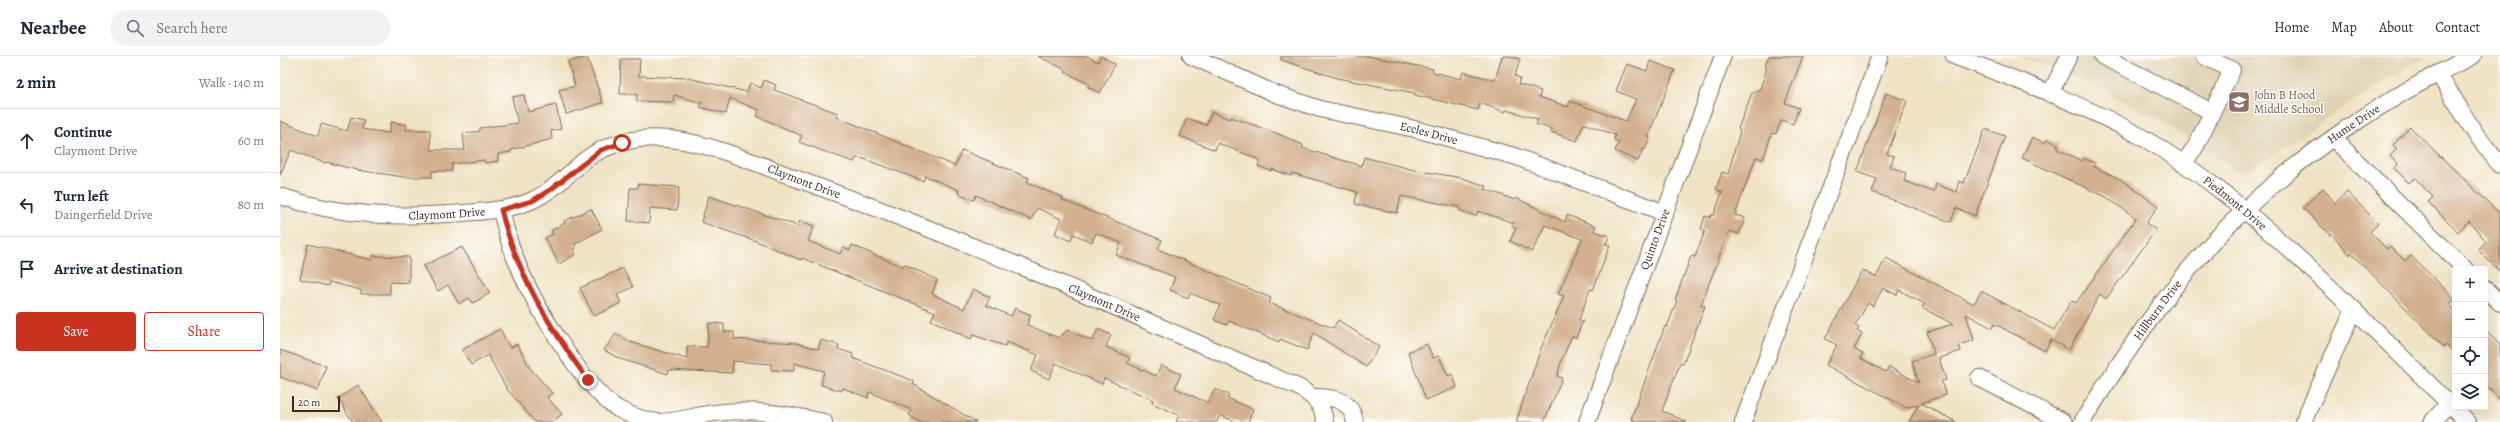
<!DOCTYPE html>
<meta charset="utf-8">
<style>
body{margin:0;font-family:Alegreya,serif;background:#f2f2f3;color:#1f2937}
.controls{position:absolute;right:12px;bottom:12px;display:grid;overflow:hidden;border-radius:4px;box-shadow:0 4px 16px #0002}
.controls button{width:36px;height:36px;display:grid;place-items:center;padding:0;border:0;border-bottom:1px solid #e0e1e3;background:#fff;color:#1f2937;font:20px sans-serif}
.scale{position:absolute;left:12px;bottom:10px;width:48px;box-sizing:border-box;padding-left:4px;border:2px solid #3b2a1e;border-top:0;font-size:11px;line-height:14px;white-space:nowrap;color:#3b2a1e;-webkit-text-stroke:3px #fdfcf7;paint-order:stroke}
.stop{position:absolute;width:12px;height:12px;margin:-9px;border:3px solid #c8321e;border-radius:50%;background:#fff}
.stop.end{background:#c8321e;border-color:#fff;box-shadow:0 1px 4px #0008}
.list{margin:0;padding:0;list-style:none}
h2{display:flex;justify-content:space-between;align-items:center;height:52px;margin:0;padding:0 16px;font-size:17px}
h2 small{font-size:13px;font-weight:400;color:#747a83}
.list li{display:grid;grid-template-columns:26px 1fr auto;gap:12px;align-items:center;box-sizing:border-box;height:64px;padding:0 16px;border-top:1px solid #e0e1e3}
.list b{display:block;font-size:15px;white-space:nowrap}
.list p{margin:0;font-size:13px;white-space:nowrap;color:#747a83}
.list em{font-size:13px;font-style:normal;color:#747a83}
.actions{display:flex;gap:8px;padding:12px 16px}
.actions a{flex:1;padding:9px 0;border:1px solid #c8321e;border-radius:4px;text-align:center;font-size:14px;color:#c8321e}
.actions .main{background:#c8321e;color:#fff}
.icon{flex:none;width:22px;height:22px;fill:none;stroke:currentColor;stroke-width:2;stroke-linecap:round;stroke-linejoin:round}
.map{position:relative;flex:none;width:2220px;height:366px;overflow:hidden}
header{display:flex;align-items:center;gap:24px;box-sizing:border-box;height:56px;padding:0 20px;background:#fff;border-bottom:1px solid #e0e1e3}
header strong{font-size:19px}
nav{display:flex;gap:22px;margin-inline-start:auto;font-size:14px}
.search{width:280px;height:36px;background:#f2f2f3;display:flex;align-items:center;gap:10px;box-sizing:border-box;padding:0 14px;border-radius:22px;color:#747a83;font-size:15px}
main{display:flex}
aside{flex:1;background:#fff}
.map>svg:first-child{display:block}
</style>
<header>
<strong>Nearbee</strong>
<div class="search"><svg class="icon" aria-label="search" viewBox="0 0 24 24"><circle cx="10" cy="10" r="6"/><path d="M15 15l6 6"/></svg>Search here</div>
<nav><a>Home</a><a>Map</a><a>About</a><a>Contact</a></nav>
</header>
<main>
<aside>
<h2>2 min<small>Walk · 140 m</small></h2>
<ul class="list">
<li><svg class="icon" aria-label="ahead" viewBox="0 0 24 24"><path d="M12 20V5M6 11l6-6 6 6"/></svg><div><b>Continue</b><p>Claymont Drive</p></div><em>60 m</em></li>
<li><svg class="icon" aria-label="left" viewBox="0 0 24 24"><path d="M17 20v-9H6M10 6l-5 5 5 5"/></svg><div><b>Turn left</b><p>Daingerfield Drive</p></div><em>80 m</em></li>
<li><svg class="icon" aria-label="arrive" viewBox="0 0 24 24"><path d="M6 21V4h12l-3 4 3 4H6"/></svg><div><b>Arrive at destination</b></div></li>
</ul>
<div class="actions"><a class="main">Save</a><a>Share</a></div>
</aside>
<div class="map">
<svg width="2220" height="366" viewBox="0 0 2220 366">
<rect width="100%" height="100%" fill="#fdfcf7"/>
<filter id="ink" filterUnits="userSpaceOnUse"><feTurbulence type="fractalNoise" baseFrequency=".025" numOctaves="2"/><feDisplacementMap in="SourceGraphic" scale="8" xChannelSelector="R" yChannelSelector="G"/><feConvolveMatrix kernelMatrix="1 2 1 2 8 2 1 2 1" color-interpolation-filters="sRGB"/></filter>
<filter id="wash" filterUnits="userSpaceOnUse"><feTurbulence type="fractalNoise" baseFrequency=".012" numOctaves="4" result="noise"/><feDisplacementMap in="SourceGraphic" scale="16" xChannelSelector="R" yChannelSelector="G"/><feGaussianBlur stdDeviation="0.9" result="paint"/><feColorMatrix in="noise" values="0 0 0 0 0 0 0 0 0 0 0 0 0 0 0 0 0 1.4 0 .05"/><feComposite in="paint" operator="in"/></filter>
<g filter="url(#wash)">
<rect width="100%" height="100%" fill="#efe3c4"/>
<path fill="#dfd3b4" d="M 1738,0 L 2147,0 L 2109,22 L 1964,118 L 1880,65 L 1810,27 Z"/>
<g id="blocks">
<path fill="#d3b08f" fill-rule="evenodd" d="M 758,0 L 807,0 L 818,6 L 821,0 L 835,8 L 820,37 L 808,31 L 809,28 L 785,16 L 786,14 Z
M 1001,0 L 1088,0 L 1153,13 L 1153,16 L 1181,23 L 1183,16 L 1215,24 L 1222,0 L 1229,0 L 1240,3 L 1235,20 L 1240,22 L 1238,28 L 1261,35 L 1259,41 L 1288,51 L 1290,45 L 1346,65 L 1356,43 L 1336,35 L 1347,8 L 1367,15 L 1370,5 L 1395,14 L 1368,80 L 1370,81 L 1365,94 L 1363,93 L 1358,105 L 1335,95 L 1339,86 L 1334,84 L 1335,79 L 1306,68 L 1303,69 L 1297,85 L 1271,76 L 1272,73 L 1256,68 L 1258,63 L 1226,54 L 1225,56 L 1200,47 L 1198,54 L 1135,39 L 1135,37 L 1057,22 L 1001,4 Z
M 1489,0 L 1523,0 L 1505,47 L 1519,52 L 1513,68 L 1501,64 L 1496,78 L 1492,77 L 1483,103 L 1476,101 L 1455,159 L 1465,162 L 1459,178 L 1449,175 L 1421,249 L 1425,250 L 1403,308 L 1400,307 L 1382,355 L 1407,366 L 1358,366 L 1351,363 L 1385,270 L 1387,271 L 1397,245 L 1395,244 L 1411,200 L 1415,201 L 1425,175 L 1421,173 L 1425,160 L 1430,162 L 1431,159 L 1434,159 L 1442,136 L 1436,133 L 1442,116 L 1448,118 L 1460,75 L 1458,73 L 1472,37 L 1480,33 L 1487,12 L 1484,11 Z
M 307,1 L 323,47 L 286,58 L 279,34 L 295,30 L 288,6 Z
M 341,3 L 360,3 L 359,20 L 408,22 L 467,36 L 470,27 L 481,32 L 484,24 L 496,29 L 494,34 L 558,57 L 557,61 L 675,110 L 682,94 L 749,122 L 747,126 L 783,142 L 782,144 L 882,184 L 878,193 L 991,242 L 989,247 L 1053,272 L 1058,264 L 1099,291 L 1086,311 L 1034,277 L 1027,294 L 1000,283 L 999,286 L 949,265 L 947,269 L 934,264 L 940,249 L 910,237 L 908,242 L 890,234 L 895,221 L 836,199 L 841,187 L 816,177 L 812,186 L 793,178 L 791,185 L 775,178 L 781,163 L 757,152 L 751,164 L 696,139 L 694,144 L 678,137 L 679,134 L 645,120 L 643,125 L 584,103 L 576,102 L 574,106 L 543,95 L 519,86 L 522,80 L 477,60 L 479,54 L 450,42 L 446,58 L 420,51 L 422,47 L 394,39 L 393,46 L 357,45 L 357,38 L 340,38 Z
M 1606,37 L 1627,45 L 1607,98 L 1614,100 L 1610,111 L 1626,117 L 1624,125 L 1654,136 L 1656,128 L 1676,136 L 1679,125 L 1684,127 L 1705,73 L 1725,80 L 1695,160 L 1676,152 L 1671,166 L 1592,136 L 1597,123 L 1577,116 Z
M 244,39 L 248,56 L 276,49 L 281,73 L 271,75 L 272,83 L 231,94 L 231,96 L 218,98 L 218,105 L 205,107 L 204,104 L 172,108 L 172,115 L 152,115 L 152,121 L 124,121 L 77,114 L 46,106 L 45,107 L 11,94 L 0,119 L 0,65 L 38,80 L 41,68 L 67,75 L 71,61 L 84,64 L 82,73 L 109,77 L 111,66 L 127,69 L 126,74 L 150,74 L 151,94 L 185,94 L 183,78 L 200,75 L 200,72 L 238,67 L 232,41 Z
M 932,56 L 950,63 L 951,61 L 996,77 L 1023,89 L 1022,92 L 1082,110 L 1084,101 L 1134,114 L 1182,122 L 1206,130 L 1205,133 L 1235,144 L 1236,142 L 1285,166 L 1287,159 L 1316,170 L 1314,175 L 1329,180 L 1326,188 L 1330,189 L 1313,234 L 1310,233 L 1299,264 L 1303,265 L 1296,282 L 1292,280 L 1282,303 L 1277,320 L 1282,322 L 1264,366 L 1236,366 L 1260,295 L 1284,240 L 1278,238 L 1302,183 L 1265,169 L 1252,196 L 1230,185 L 1236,172 L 1232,170 L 1234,167 L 1198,155 L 1196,160 L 1179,154 L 1179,151 L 1121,140 L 1117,157 L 1075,148 L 1077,136 L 1012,117 L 1011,120 L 992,113 L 991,115 L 978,110 L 980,104 L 938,87 L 935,94 L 900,80 L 907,62 L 926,69 Z
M 2130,71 L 2220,158 L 2220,216 L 2198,194 L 2206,185 L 2189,165 L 2178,176 L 2148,146 L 2153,141 L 2135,122 L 2129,127 L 2114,112 L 2118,108 L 2110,100 L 2117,93 L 2113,89 Z
M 1752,81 L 1765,87 L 1767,83 L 1779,89 L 1777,93 L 1802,105 L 1804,102 L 1815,107 L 1813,110 L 1840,123 L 1878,150 L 1866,167 L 1876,174 L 1826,243 L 1820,238 L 1789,294 L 1771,284 L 1765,295 L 1715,268 L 1712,272 L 1686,258 L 1694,284 L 1679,289 L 1681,295 L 1659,302 L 1666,324 L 1661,325 L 1666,339 L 1641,347 L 1676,366 L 1629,366 L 1639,348 L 1627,352 L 1546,309 L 1557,289 L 1545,283 L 1582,214 L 1596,221 L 1606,202 L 1694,248 L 1701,235 L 1774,274 L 1791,245 L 1796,247 L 1856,162 L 1826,141 L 1742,102 ZM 1603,232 L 1617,239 L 1619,234 L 1645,248 L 1642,252 L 1673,268 L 1647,276 L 1654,298 L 1632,305 L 1639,327 L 1609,311 L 1606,316 L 1580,302 L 1583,298 L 1574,293 L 1582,278 L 1577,275 L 1579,272 L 1575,270 L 1588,247 L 1593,250 Z
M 358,128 L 399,131 L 397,154 L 370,152 L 369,167 L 348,165 L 350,132 L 358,132 Z
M 2043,132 L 2055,147 L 2067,136 L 2098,167 L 2090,176 L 2107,193 L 2110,190 L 2125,205 L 2131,200 L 2175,243 L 2169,248 L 2175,254 L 2175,298 L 2166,289 L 2164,291 L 2071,197 L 2070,199 L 2052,178 L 2050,179 L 2023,152 Z
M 429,140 L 518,170 L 520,165 L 534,170 L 528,185 L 560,198 L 563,191 L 570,194 L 572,189 L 623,211 L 624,208 L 657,224 L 652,238 L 684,253 L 693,233 L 710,241 L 706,249 L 731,260 L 735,252 L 751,259 L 747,269 L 779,282 L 787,274 L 812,285 L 818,273 L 831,279 L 826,291 L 850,302 L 847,307 L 876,320 L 881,309 L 901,318 L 895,332 L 928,347 L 935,333 L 949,339 L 947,342 L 973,353 L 968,366 L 956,366 L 940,359 L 937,366 L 896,366 L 899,359 L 872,347 L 873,344 L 824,322 L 822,328 L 776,307 L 769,323 L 751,315 L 758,299 L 727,286 L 725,290 L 693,279 L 691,283 L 651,264 L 655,256 L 522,202 L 521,204 L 476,185 L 421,166 Z
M 311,153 L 322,173 L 295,188 L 296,192 L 293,193 L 296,198 L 279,208 L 265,182 L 273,178 L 272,174 L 285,167 L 284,165 Z
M 28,188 L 92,204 L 92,200 L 129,201 L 129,227 L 110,226 L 110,238 L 81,238 L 81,234 L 49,226 L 48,230 L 20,223 Z
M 182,191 L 210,237 L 193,247 L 189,242 L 179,248 L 168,229 L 158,235 L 143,210 Z
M 343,212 L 353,231 L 337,239 L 341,247 L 314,260 L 300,232 Z
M 429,267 L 444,268 L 444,276 L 454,276 L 454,283 L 516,287 L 538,293 L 541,284 L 559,289 L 558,293 L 573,298 L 572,302 L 634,325 L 633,328 L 696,366 L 640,366 L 629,359 L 632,354 L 589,336 L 588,342 L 563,332 L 562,335 L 541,329 L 544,315 L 514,307 L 514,315 L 491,314 L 491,308 L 453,305 L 452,317 L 389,314 L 388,318 L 340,303 L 324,294 L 336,278 L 350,286 L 407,303 L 407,290 L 427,291 Z
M 220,273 L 230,292 L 237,288 L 250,312 L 272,337 L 267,341 L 282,358 L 272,366 L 255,366 L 227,333 L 208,299 L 191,309 L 182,294 Z
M 2205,274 L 2220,289 L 2220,344 L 2205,329 Z
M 1147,288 L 1153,302 L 1159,300 L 1168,320 L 1172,318 L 1177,331 L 1146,344 L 1128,296 Z
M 0,294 L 46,310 L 38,335 L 0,321 Z
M 78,329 L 102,366 L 73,366 L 58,343 Z"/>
</g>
</g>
<g filter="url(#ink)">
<use href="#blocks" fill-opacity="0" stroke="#7a6b58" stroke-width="1"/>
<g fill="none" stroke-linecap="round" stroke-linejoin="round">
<g stroke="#7a6b58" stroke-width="18">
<g id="minor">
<path id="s1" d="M 911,0 L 996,38 L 1040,53 L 1135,73 L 1234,100 L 1385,157"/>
<path id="s2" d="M 1674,0 C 1737,24 1801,47 1860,80 C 1925,117 1981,167 2036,218 C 2087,266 2138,316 2187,366"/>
<path d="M 1822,0 L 1932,56"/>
<path d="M 2158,17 L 2195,77 L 2220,109"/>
<path d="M 1770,38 L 1789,0"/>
<path d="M 2054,83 L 2185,213"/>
<path d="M 1903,108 L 1916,90 L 1952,14 L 1924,0"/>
<path id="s3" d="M 0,140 C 61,161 120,162 184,157 C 207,155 231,154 253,144 C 274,134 288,118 305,104 C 328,86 360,80 388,83 C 432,86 496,116 539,131 C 703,190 861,263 1020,332 C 1034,341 1043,349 1045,366"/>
<path d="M 221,154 C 225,171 229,188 236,204 C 251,243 302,331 338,353 C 350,359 365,365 378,366 C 398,366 416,359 435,357 C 471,352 509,358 544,366"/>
<path d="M 2205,233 L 2220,247"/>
<path d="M 1699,322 L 1784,366"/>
<path d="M 1034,341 C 1053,341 1071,343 1075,366"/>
<path id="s4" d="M 1307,366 L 1443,0"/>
<path d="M 1463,366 L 1600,0"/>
<path id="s5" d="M 1802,366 C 1845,297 1891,228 1948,170 C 2018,100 2104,42 2193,0"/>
<path d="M 2023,366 L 2074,253"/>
<path d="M 2152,366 L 2169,347"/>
</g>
</g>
<use href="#minor" stroke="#fff" stroke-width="16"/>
</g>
</g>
<g fill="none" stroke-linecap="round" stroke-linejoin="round" filter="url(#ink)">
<path stroke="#c8321e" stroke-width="5" d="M 308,324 C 270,272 237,218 221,154 L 252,145 L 270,134 L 321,94 L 342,87"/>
</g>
<defs>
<g id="school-square" transform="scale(1.15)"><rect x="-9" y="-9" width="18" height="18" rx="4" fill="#8d6e63" stroke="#fdfcf7"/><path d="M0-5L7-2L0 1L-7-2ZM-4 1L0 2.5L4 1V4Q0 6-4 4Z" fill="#fff"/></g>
</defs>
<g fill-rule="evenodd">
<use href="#school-square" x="1959" y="46"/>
</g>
<g text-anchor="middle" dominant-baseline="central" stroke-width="3" stroke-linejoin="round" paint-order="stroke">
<g font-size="12" fill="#785e54" stroke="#fdfcf7" text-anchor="start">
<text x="1974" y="39">John B Hood<tspan x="1974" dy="14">Middle School</tspan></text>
</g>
<g font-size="12" fill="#3b2a1e" stroke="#fdfcf7">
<text stroke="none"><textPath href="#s5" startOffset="407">Hume Drive</textPath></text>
<text stroke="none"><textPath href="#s1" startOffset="251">Eccles Drive</textPath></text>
<text stroke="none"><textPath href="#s3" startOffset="553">Claymont Drive</textPath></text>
<text stroke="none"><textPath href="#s2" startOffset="319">Piedmont Drive</textPath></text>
<text stroke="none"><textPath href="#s3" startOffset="169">Claymont Drive</textPath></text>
<text stroke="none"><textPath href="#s4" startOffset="195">Quinto Drive</textPath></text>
<text stroke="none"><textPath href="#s3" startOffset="877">Claymont Drive</textPath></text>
<text stroke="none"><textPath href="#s5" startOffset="135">Hillburn Drive</textPath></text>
</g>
</g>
</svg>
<div class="controls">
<button>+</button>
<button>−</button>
<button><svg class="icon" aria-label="locate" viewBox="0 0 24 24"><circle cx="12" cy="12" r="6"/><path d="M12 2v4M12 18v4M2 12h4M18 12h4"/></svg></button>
<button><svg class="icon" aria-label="layers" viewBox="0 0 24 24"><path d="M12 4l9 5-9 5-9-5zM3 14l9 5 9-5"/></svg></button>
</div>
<div class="scale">20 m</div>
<div class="stop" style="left:342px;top:87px"></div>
<div class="stop end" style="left:308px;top:324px"></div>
</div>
</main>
